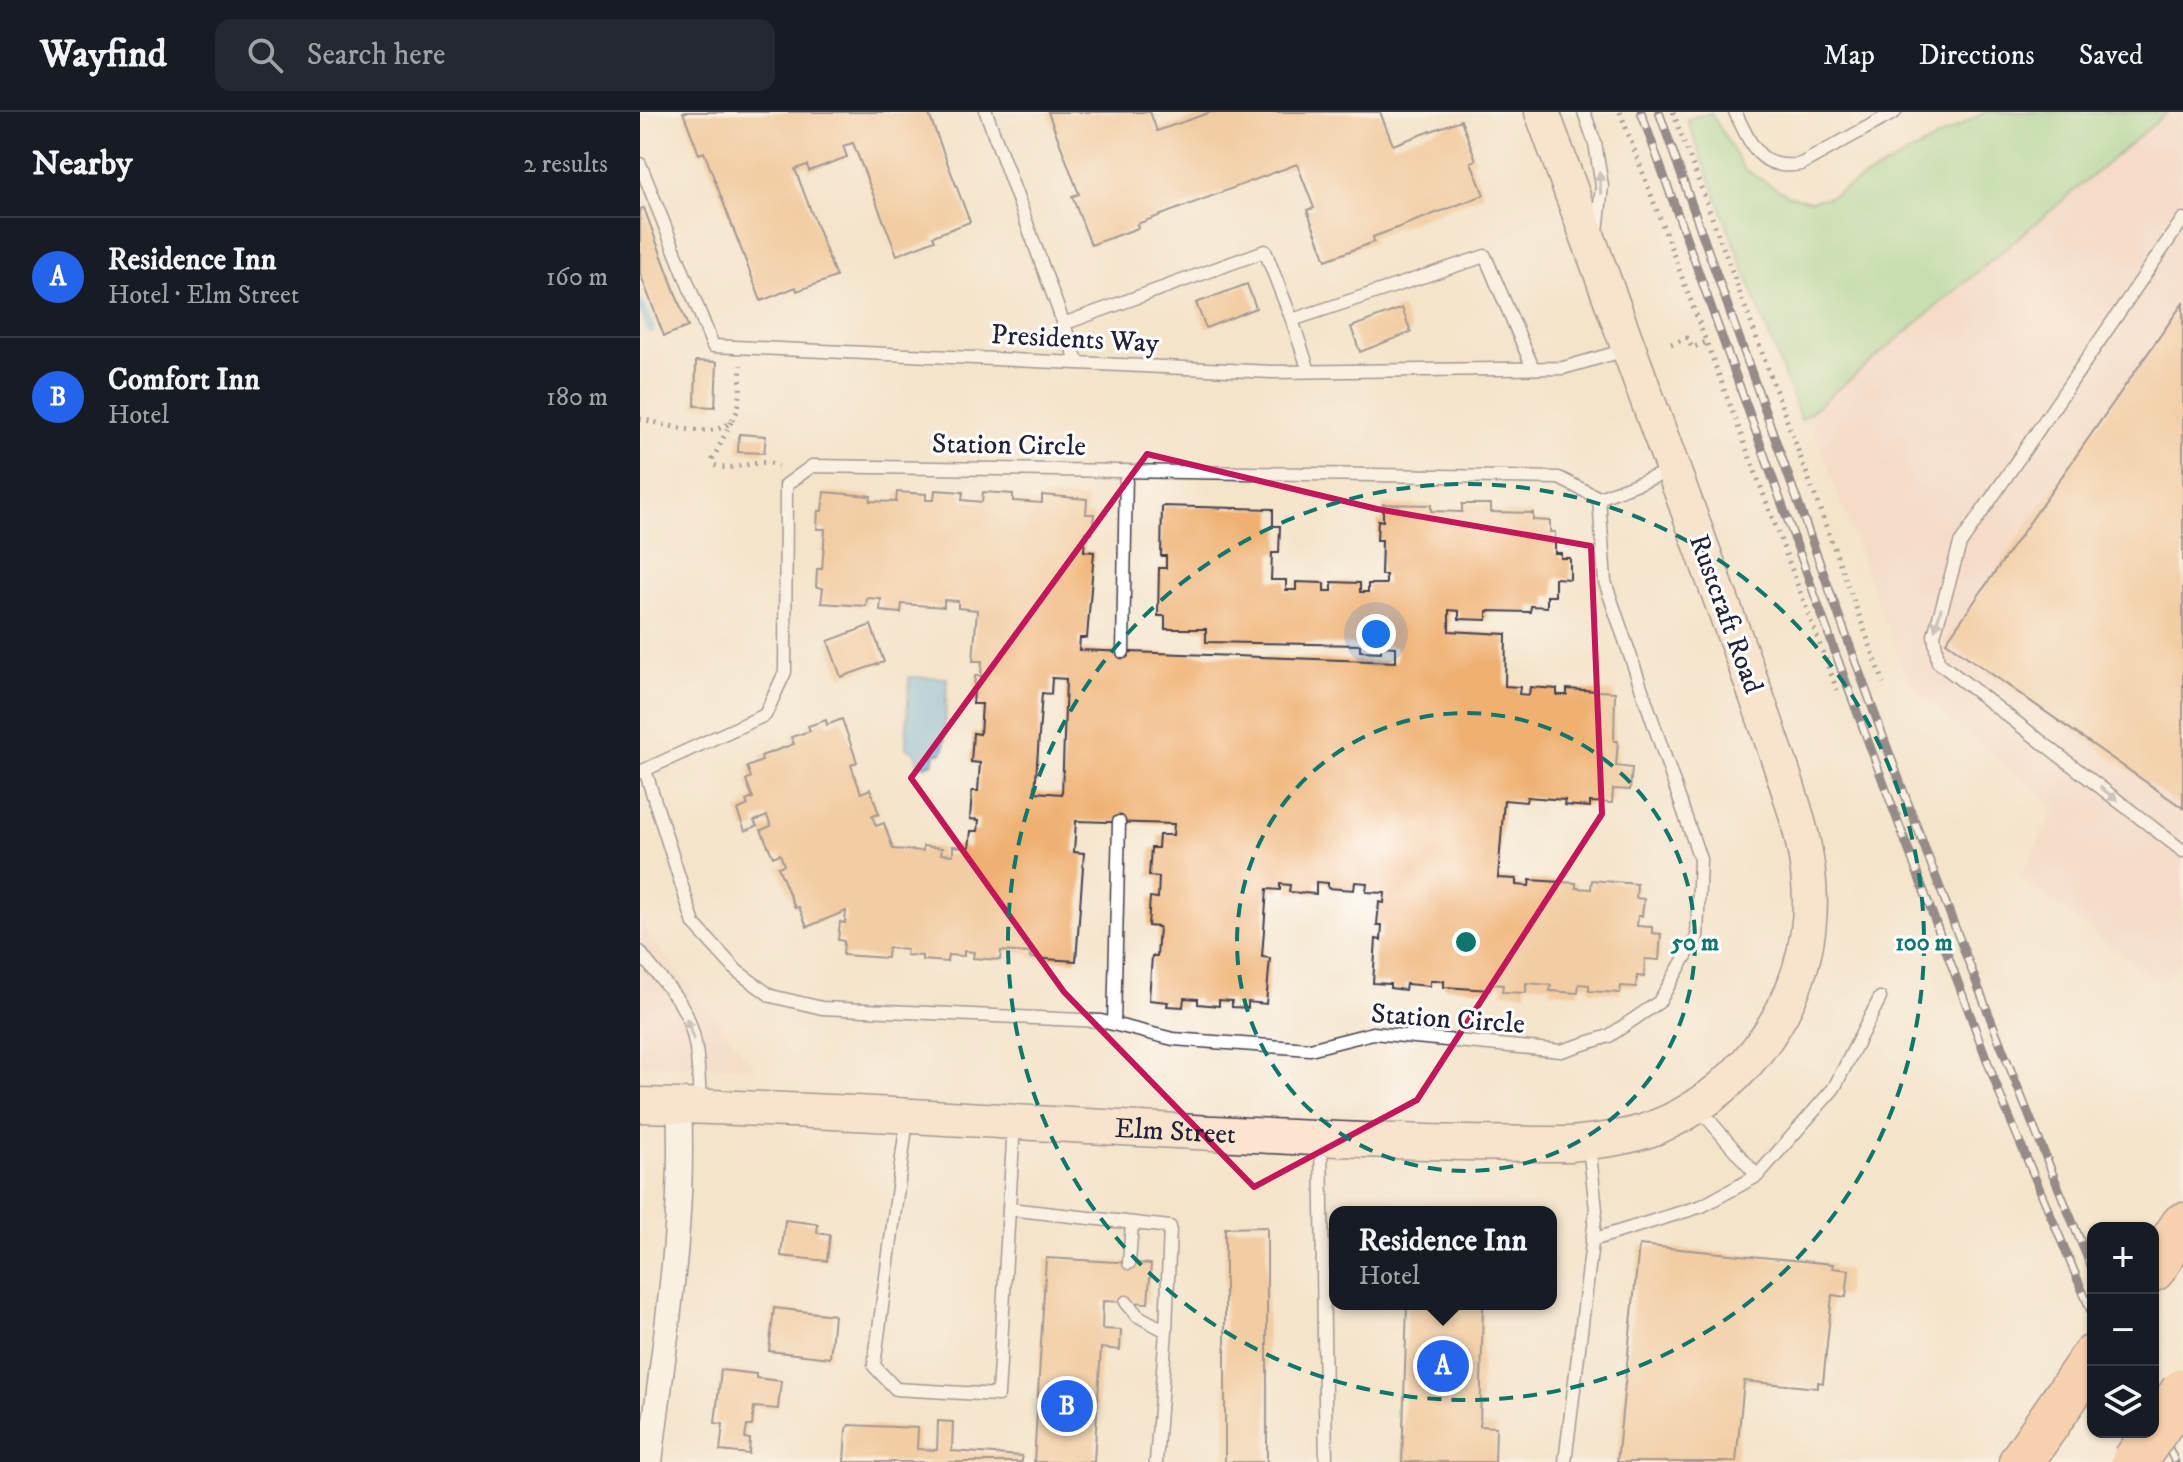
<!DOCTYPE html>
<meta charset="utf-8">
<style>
body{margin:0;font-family:"IM FELL DW Pica",serif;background:#242831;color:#f1f3f6}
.controls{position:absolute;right:24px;bottom:24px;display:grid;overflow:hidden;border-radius:16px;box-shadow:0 2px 6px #0004}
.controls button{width:72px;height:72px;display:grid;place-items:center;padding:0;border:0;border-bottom:2px solid #363941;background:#171b24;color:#f1f3f6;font:40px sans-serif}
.you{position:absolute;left:736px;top:522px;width:28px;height:28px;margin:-20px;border:6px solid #fff;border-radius:50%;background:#1a73e8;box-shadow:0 0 0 12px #1a73e833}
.badge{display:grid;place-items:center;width:52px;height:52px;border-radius:50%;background:#2563eb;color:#fff;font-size:26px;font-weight:700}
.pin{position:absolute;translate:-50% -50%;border:4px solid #fff;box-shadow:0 2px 8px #0006}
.popup{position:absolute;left:689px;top:1094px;width:228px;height:104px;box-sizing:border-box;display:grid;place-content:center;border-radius:16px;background:#171b24;filter:drop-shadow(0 2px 6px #0005);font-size:26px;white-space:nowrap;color:#9ea1a6}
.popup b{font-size:30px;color:#f1f3f6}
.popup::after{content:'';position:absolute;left:50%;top:100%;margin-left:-16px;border:16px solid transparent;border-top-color:#171b24}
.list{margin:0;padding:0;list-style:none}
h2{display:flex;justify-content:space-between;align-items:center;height:104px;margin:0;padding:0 32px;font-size:34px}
h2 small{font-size:26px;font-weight:400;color:#9ea1a6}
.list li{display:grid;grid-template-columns:52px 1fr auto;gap:24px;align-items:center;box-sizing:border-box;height:120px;padding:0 32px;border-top:2px solid #363941}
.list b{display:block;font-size:30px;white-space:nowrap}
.list p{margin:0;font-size:26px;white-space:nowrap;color:#9ea1a6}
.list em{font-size:26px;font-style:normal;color:#9ea1a6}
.icon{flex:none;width:44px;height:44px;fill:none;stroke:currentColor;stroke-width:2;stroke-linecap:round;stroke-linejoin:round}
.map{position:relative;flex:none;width:1543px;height:1350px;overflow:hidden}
header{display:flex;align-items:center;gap:48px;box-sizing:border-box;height:112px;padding:0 40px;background:#171b24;border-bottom:2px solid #363941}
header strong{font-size:38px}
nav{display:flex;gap:44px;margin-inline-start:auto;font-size:28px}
.search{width:560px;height:72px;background:#242831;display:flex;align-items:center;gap:20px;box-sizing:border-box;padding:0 28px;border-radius:16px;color:#9ea1a6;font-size:30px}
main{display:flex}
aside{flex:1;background:#171b24}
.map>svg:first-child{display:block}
</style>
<header>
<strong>Wayfind</strong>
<div class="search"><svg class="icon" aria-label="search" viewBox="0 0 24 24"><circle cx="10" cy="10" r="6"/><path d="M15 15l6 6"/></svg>Search here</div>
<nav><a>Map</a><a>Directions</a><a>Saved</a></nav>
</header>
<main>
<aside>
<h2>Nearby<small>2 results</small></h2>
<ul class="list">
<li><span class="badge">A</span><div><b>Residence Inn</b><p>Hotel · Elm Street</p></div><em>160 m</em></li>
<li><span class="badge">B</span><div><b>Comfort Inn</b><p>Hotel</p></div><em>180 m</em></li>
</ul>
</aside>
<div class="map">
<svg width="1543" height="1350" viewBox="0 0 1543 1350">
<rect width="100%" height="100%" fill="#fff"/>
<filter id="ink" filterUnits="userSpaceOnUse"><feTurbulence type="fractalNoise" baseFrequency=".0125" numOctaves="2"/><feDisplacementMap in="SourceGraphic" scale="16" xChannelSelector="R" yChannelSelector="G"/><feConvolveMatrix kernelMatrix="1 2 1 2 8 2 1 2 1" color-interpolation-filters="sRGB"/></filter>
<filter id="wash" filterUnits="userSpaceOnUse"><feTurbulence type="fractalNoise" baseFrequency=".006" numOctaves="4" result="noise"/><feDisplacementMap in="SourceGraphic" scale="32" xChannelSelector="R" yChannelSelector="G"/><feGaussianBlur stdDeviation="1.8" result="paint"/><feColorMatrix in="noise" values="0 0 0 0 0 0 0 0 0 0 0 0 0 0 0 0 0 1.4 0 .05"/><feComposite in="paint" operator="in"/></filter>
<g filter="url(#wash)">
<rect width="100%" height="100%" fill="#f4e4ca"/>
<path fill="#f6d1c6" d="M 1528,0 L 1543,0 L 1543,844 L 1522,873 L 1380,765 L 1416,694 L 1286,588 L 1263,558 L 1168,301 Z
M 0,798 L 8,823 L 114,955 L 0,953 Z"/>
<path fill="#93d891" stroke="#5a7d66" stroke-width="2" d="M 1345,0 L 1528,0 L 1161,308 L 1047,7 L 1071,1 L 1104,57 L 1148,83 L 1170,89 L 1189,85 Z"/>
<path fill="#6ab7e3" stroke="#466c8f" stroke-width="2" d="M 269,565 L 307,566 L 304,637 L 302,641 L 295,641 L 293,651 L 285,654 L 277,649 L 276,640 L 266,636 Z"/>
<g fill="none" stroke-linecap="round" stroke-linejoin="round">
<path stroke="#6ab7e3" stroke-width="9" d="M 0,192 L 11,217"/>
</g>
<g id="blocks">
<path fill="#efb071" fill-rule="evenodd" d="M 43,0 L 288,0 L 330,110 L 293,124 L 295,128 L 257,143 L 213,31 L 203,34 L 207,45 L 169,59 L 167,53 L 155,57 L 196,165 L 157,179 L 156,175 L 121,189 L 64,40 L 59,42 Z
M 408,0 L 510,0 L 517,19 L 571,0 L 740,0 L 753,33 L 821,8 L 836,48 L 831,50 L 844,83 L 733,125 L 734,130 L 686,148 L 667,98 L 674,96 L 657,52 L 497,112 L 498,116 L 451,133 L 432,84 L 439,82 Z
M 4,96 L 48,215 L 24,224 L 0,161 L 0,97 Z
M 607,172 L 616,196 L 566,216 L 556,191 Z
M 1543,191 L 1543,696 L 1306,530 Z
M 762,196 L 771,220 L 720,240 L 711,215 Z
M 56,249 L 77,250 L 75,295 L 55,294 Z
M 99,322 L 126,324 L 124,341 L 98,340 Z
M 295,378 L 323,380 L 322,388 L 342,390 L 343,380 L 373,382 L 373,389 L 402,391 L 402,383 L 447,387 L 446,402 L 454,402 L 452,421 L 445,420 L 444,439 L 454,440 L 447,526 L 440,526 L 439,538 L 756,550 L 756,535 L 741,534 L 741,540 L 720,539 L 720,533 L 566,530 L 566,517 L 525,517 L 525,504 L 518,504 L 519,456 L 526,456 L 526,444 L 521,444 L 522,394 L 633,397 L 633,414 L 640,414 L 639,441 L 632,441 L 631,468 L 646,468 L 646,478 L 656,478 L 656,470 L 684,471 L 684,479 L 692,479 L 692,470 L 720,471 L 720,480 L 728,480 L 728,472 L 746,472 L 746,463 L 741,463 L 742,428 L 737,428 L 738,408 L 743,409 L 743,392 L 791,393 L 791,399 L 822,400 L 822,392 L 851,392 L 851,400 L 893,401 L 893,408 L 910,409 L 910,420 L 915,420 L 915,441 L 921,441 L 921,446 L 930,446 L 930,467 L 915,466 L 915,484 L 907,484 L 907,495 L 891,494 L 890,500 L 847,499 L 847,508 L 819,507 L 819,499 L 809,498 L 809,519 L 866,522 L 865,574 L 880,575 L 879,582 L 889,583 L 890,575 L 917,577 L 917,583 L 927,583 L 927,577 L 975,580 L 974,629 L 978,629 L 976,654 L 992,656 L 990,678 L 973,677 L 972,691 L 950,690 L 950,695 L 924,693 L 925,688 L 887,685 L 886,690 L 864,688 L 858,766 L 876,767 L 876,773 L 889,774 L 890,768 L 936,771 L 936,776 L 951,777 L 952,768 L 997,772 L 996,786 L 1004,787 L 1002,804 L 998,804 L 997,814 L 1012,815 L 1012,821 L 1021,822 L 1019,848 L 1005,847 L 1004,865 L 997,864 L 996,875 L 981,874 L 980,881 L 949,879 L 949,873 L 939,872 L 938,881 L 910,879 L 911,873 L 886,871 L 886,881 L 862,880 L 863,873 L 850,872 L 850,878 L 804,875 L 804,869 L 790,869 L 790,874 L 766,872 L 765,878 L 750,876 L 750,872 L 733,871 L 736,827 L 741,828 L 742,813 L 737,813 L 739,790 L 744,791 L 745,781 L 726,780 L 727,771 L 715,770 L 714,778 L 688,776 L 688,771 L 676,770 L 676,782 L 649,780 L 650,773 L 640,772 L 640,778 L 627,777 L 622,845 L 630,846 L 626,892 L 608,890 L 608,896 L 592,895 L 592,889 L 579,888 L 579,894 L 558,892 L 558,887 L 544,886 L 543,895 L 527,894 L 528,890 L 509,888 L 512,844 L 517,844 L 519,815 L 508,814 L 510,785 L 518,786 L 519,765 L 509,764 L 511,736 L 518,736 L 519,723 L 533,723 L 534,712 L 436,709 L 434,740 L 444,741 L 436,849 L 390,846 L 391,841 L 361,839 L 360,848 L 333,846 L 334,840 L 324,839 L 324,844 L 308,843 L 307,850 L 282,848 L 282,844 L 266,843 L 267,838 L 248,836 L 247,846 L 203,843 L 204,829 L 198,828 L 200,810 L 205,811 L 206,799 L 167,815 L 159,795 L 155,796 L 138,755 L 144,753 L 140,742 L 133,745 L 121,718 L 131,714 L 127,704 L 114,709 L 117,714 L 105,719 L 97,698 L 108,693 L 106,689 L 113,686 L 106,668 L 111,665 L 107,655 L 122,649 L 121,644 L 154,632 L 151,625 L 170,619 L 168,614 L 186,608 L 187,613 L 202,607 L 217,650 L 211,653 L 221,681 L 230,677 L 239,702 L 232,704 L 236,714 L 244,711 L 253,737 L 283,739 L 283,734 L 302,736 L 301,742 L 313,743 L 313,734 L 329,736 L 331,719 L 338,719 L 339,708 L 330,707 L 332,679 L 338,679 L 340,651 L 331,650 L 333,621 L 340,622 L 342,592 L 333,592 L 335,564 L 341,564 L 342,549 L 333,549 L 337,498 L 318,496 L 318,489 L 304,488 L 304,495 L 262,492 L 261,501 L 240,499 L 241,487 L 227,486 L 226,494 L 181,491 L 183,476 L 176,475 L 177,457 L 182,457 L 185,417 L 177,417 L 178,399 L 182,399 L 184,380 L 231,384 L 230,389 L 256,390 L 257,380 L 286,382 L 286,388 L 294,388 ZM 412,566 L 426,567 L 422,682 L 395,680 L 402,581 L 411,582 Z
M 231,513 L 244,550 L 201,565 L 188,529 Z
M 145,1108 L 178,1112 L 177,1121 L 190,1123 L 187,1149 L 141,1144 Z
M 627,1115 L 627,1350 L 585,1350 L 585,1116 Z
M 999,1133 L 1193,1152 L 1192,1156 L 1209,1158 L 1206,1185 L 1192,1183 L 1183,1271 L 1178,1270 L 1178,1276 L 1104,1269 L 1096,1350 L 977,1350 Z
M 406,1146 L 511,1152 L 508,1191 L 463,1189 L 462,1217 L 481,1218 L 480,1238 L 461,1236 L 454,1350 L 394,1350 Z
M 767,1192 L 843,1193 L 840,1314 L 856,1315 L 855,1350 L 762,1350 Z
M 134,1196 L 194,1203 L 190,1246 L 129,1239 Z
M 81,1258 L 116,1262 L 116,1266 L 141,1269 L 138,1297 L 114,1295 L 112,1314 L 107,1314 L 105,1326 L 110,1327 L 109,1342 L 80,1339 L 83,1312 L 75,1311 Z
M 298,1309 L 313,1310 L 312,1339 L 382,1344 L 382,1350 L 204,1350 L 206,1317 L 209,1313 L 278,1316 L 277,1337 L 297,1338 Z"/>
</g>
</g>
<g filter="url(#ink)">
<use href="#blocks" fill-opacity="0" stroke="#423f50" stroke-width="2"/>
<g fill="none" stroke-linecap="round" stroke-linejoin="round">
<g stroke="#423f50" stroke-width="15">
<path id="service" d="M 346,0 L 438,251
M 944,0 L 955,31 L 962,74 L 957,120
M 1095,0 C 1111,32 1120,60 1161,52 L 1255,0
M 0,52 L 73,234 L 632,260 L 923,256 L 986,238
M 1543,107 L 1320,432 L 1294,523 L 1298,550 L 1543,739
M 423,212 L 625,139 L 652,208
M 669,259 L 652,208 L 845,144 L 893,256
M 483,540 L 486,359
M 5,658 L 54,812 L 97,859 L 131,884 L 182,896 L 461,909 L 533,927 L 670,937 L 733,921 L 921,939 L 969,924 L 1019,890 L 1057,825 L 1060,747 L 965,470 L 959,386
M 0,660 L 125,603 L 145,560 L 146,373 L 172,354 L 919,366 L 959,386 L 1030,359
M 0,840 C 12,858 28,873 40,891 C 59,921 58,957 60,991
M 474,912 L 479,710
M 1058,995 L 1117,1064
M 267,1008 L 234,1254 L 256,1277 L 358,1283 L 374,1012
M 681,1029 L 686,1350
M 369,1097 L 530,1115 L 526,1219 L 516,1350
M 952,1128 L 1062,1094 L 1117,1064 L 1194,976 L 1240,886
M 489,1151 L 492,1111
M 486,1190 L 498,1204 L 526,1219
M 925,1350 L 956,1098 L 949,1033"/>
</g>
<g stroke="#423f50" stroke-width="27">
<path id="minor" d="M 10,1350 C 24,1232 45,1113 39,994"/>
</g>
<g stroke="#423f50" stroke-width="37">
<g id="secondary">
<path id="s1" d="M 0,993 C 310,1000 620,1032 931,1032 C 959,1029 988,1026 1014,1016 C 1095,985 1157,905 1168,819 C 1177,755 1153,689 1132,629 C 1113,572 1091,515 1070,458 C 1014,305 958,153 902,0"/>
</g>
</g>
<g stroke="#423f50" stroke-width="47">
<path id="motorway" d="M 1513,1157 L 1543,1113
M 1381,1350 L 1453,1245"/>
</g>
<path stroke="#423f50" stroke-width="5" stroke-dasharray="2 6" stroke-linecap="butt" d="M 980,0 L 1197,578
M 1033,0 L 1244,571
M 1031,232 L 1047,226 L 1052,236 L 1066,230
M 0,307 C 29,312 92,338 99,291 C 101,279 100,265 101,253
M 91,310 L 73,347 L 74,353 C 95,362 119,343 138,354"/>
<use href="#service" stroke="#fff" stroke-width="12"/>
<use href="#minor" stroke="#fff" stroke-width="24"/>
<use href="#secondary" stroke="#fde4d1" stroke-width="34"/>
<use href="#motorway" stroke="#fbbb8c" stroke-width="44"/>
<g stroke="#22223b" stroke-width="9">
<path id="rail" d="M 1001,0 L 1207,573 L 1360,983 L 1453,1204
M 1019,0 C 1157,389 1293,779 1453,1159
M 1513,1301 L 1535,1350
M 1503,1320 L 1516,1350"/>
</g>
<use href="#rail" stroke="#fff" stroke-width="6" stroke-dasharray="18" stroke-linecap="butt"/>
<g stroke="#423f50" stroke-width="47" stroke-linecap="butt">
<path id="motorway-bridge" d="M 1494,1350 L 1543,1279"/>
</g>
<use href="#motorway-bridge" stroke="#fbbb8c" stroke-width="44"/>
</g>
<defs><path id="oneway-solid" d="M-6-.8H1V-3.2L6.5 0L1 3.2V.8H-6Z" transform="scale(2)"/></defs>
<g fill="#9c9ca7">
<use href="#oneway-solid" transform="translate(960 71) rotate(-94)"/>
<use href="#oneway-solid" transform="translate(1298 507) rotate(106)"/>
<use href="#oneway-solid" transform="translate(1469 682) rotate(38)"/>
<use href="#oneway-solid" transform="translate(50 917) rotate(-109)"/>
</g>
</g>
<path d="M0 0H1543V1350H0ZM 507,342 L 737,397 L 951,434 L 962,702 L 777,988 L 614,1075 L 424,880 L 271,666 Z" fill="#f4e4ca" fill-opacity=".55" fill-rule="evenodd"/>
<path fill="none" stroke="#c2185b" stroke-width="6" stroke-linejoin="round" d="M 507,342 L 737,397 L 951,434 L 962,702 L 777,988 L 614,1075 L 424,880 L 271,666 Z"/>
<g fill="none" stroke="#0f766e" stroke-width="4" stroke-dasharray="14 10">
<circle cx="826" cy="830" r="229"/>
<circle cx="826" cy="830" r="458"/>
</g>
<g text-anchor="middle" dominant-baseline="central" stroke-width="6" stroke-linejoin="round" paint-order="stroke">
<g font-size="28" fill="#22223b" stroke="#fff">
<text transform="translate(435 227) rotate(3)">Presidents Way</text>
<text transform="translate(369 333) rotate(1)">Station Circle</text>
<text transform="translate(1086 502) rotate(70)">Rustcraft Road</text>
<text transform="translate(808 907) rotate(4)">Station Circle</text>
<text stroke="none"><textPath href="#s1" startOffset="536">Elm Street</textPath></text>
</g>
</g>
<circle cx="826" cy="830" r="12" fill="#0f766e" stroke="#fff" stroke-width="4"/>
<g font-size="24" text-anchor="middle" font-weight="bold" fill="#0f766e" stroke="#fff" stroke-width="6" stroke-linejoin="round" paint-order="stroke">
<text x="1055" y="838">50 m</text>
<text x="1284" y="838">100 m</text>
</g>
</svg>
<div class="controls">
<button>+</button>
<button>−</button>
<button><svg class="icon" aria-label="layers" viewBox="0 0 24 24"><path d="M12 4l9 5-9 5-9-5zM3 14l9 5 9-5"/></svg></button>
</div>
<div class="you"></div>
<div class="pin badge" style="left:803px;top:1254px">A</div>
<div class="popup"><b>Residence Inn</b>Hotel</div>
<div class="pin badge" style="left:427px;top:1294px">B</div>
</div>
</main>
